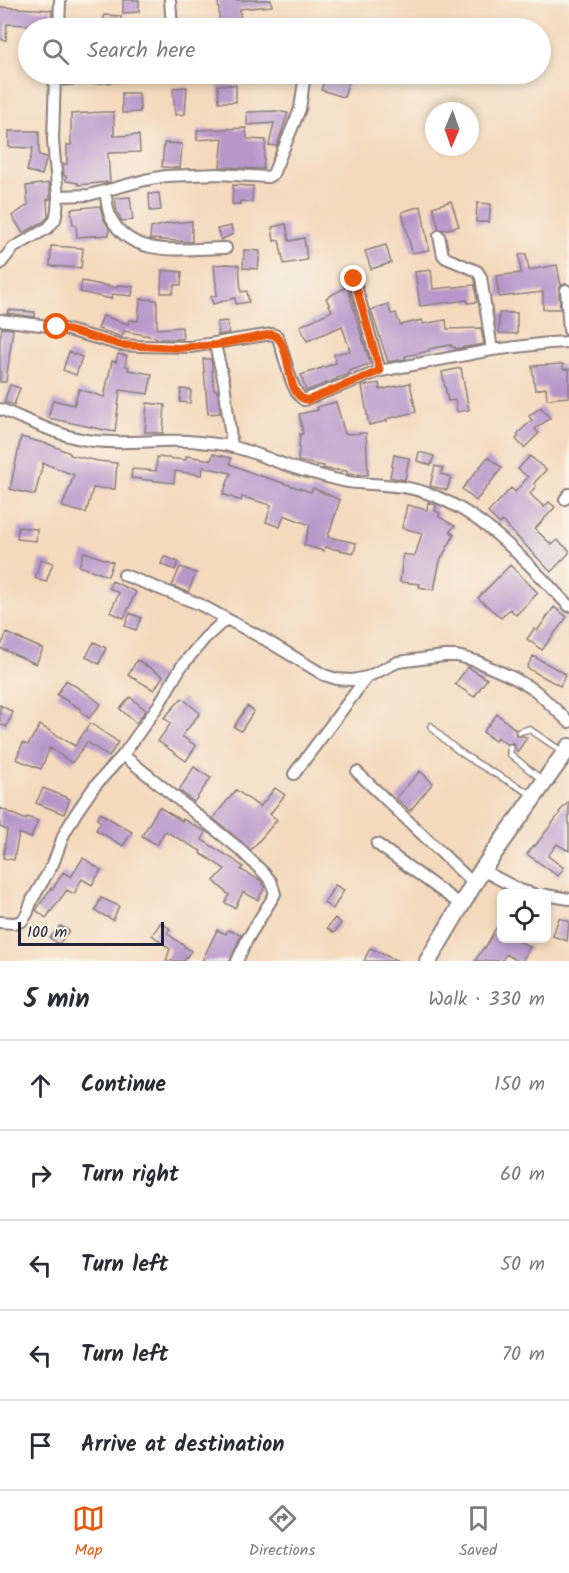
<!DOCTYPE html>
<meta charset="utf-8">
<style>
body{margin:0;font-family:Kalam,sans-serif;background:#f7f7f7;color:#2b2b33}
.controls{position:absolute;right:18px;bottom:18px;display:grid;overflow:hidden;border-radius:9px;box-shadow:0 3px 9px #0003}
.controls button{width:54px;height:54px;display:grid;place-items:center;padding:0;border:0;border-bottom:2px solid #e1e1e2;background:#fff;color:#2b2b33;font:30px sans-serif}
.compass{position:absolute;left:425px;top:102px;width:54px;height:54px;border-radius:50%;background:#fff;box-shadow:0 3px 9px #0003;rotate:182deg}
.scale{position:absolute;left:18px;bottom:15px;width:146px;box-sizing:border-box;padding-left:6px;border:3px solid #22223b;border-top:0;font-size:16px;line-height:21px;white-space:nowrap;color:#22223b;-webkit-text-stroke:4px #f7f3e8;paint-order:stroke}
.stop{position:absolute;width:18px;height:18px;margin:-14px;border:4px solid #ea580c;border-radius:50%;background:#fff}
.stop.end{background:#ea580c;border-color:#fff;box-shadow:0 2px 6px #0008}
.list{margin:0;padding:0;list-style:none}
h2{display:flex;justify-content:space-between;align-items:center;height:78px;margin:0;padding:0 24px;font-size:26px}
h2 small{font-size:20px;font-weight:400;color:#7c7c81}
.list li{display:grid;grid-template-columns:39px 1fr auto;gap:18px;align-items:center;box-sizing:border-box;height:90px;padding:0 24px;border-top:2px solid #e1e1e2}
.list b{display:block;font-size:22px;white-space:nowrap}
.list em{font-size:20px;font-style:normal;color:#7c7c81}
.icon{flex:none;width:33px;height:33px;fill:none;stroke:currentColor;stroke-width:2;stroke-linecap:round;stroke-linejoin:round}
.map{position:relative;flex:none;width:569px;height:961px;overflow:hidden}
.search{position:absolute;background:#fff;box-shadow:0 3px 9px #0003;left:18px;right:18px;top:18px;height:66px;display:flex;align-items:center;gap:15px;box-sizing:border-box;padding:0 21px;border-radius:33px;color:#7c7c81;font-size:22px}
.sheet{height:528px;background:#fff}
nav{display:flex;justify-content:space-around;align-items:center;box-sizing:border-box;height:84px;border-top:2px solid #e1e1e2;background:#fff;font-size:16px;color:#7c7c81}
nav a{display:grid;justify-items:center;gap:3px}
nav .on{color:#ea580c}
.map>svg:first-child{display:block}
</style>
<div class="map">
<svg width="569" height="961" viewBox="0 0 569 961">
<rect width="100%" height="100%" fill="#f7f3e8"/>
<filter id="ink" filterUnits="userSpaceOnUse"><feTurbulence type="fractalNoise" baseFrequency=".0167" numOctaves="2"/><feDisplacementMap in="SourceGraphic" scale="12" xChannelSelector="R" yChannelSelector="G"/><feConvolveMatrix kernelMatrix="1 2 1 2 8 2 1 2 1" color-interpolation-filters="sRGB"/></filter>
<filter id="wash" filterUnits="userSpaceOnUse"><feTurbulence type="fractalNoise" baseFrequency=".008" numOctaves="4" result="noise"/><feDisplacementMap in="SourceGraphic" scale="24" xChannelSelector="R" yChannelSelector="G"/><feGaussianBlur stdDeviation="1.35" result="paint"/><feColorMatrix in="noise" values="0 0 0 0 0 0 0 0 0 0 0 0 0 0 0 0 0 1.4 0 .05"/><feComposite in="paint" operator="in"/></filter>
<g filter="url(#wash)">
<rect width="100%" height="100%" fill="#f4d9bc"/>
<g id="blocks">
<path fill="#b796ca" d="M 123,0 L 139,0 L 139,12 L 123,13 Z
M 218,0 L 271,0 L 272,6 L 240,9 L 241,24 L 233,25 L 233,28 L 220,28 Z
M 0,7 L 52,10 L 51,26 L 7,24 L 6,40 L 0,39 Z
M 104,15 L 121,16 L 120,28 L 103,28 Z
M 326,74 L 351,74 L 344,97 L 321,90 Z
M 218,85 L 236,85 L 236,102 L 219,102 Z
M 187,87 L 185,114 L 175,115 L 173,88 Z
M 122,93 L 139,93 L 140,112 L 122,113 Z
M 276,111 L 288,113 L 277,146 L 269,145 L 274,123 L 247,125 L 247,112 Z
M 103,112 L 114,112 L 114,136 L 139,135 L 140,152 L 108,153 L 110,182 L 78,185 L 78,183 L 66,181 L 66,176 L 64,176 L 63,164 L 67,164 L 67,145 L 71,145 L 71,114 Z
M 246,128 L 247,139 L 266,140 L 263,169 L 220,167 L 223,138 L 197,140 L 197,130 Z
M 9,131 L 39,131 L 39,155 L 47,157 L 42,175 L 27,171 L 33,148 L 9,147 Z
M 164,143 L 182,144 L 180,168 L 162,167 Z
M 49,183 L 50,196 L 50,199 L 47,200 L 48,217 L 43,222 L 23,233 L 12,216 L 28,205 L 26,186 Z
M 233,185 L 253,186 L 252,202 L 240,201 L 240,204 L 232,204 Z
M 159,193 L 161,210 L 150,211 L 149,194 Z
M 130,197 L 133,220 L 122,221 L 117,212 L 115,198 Z
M 451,201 L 459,226 L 444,230 L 439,229 L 433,207 Z
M 477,203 L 491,204 L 489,222 L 476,222 Z
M 100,206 L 103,218 L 109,228 L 109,235 L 77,237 L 76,225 L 73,225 L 71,209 Z
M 421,206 L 429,250 L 412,253 L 402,212 Z
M 192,221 L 192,242 L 150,239 L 151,228 L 170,223 Z
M 286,224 L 289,241 L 304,238 L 307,260 L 284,264 L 279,240 L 274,241 L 272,227 Z
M 231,226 L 233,234 L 221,240 L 217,229 Z
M 386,245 L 391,263 L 371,269 L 365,251 Z
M 51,246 L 83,248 L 81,268 L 50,266 Z
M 244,250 L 260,251 L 258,269 L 243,268 Z
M 526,254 L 529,270 L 557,265 L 561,285 L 559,291 L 560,309 L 543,309 L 543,292 L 499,297 L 496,276 L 521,273 L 519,255 Z
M 227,264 L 239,265 L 241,292 L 247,291 L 249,302 L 236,304 L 235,298 L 213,304 L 211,297 L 217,295 L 214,265 Z
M 162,270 L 182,272 L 181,285 L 174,285 L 173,293 L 161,293 Z
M 431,270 L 433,289 L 475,285 L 477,302 L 468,303 L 467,300 L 420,306 L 415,272 Z
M 82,281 L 117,288 L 117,285 L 133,286 L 132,296 L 112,294 L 111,299 L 80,292 Z
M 348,286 L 351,300 L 370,364 L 349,371 L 350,374 L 337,378 L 337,379 L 306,391 L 301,375 L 336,363 L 334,354 L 350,351 L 342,326 L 307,341 L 300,326 L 332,311 L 326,298 Z
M 140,299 L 157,300 L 157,329 L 182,327 L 183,339 L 156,339 L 155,337 L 124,331 L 122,337 L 98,329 L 103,316 L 128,324 L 129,320 L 138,321 Z
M 388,304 L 391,314 L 396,313 L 400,325 L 422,320 L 423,324 L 446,320 L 447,329 L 481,328 L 484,344 L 455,349 L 455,347 L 451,347 L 451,345 L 429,349 L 429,351 L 405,356 L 406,359 L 388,362 L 371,310 Z
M 8,310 L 35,312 L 35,317 L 7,313 Z
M 499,313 L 517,313 L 517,334 L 499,333 Z
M 227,321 L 229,333 L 218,335 L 217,322 Z
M 2,328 L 13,329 L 6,382 L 0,382 L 0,339 Z
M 69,352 L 82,357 L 76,375 L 63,370 Z
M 118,354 L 127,356 L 125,366 L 129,367 L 128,370 L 152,374 L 148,394 L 120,390 L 115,432 L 48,418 L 53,400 L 74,405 L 79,389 L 104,397 L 112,361 L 116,362 Z
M 203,359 L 211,359 L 214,390 L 217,390 L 220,413 L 208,414 Z
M 563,364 L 563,369 L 569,369 L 569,397 L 547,399 L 546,388 L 535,390 L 532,366 Z
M 461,368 L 469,410 L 457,412 L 455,400 L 448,401 L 442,372 Z
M 379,383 L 380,390 L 410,383 L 416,412 L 386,419 L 387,421 L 369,425 L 362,386 Z
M 10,385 L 20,388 L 14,405 L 4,402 Z
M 181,389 L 191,390 L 190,403 L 180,402 Z
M 336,402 L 345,434 L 366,433 L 368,475 L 347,474 L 347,471 L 327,469 L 323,468 L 324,466 L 298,461 L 300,434 L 303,434 L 299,414 L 318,410 L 317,407 Z
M 147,403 L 165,405 L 163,433 L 145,432 Z
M 541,407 L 550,418 L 535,429 L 539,433 L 524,448 L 516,439 L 519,436 L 517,434 L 532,420 L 529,416 Z
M 21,437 L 51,445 L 70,453 L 70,455 L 98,461 L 117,463 L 115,489 L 93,488 L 86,513 L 62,507 L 74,475 L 43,463 L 35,495 L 10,489 Z
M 419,452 L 434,456 L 431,465 L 417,461 Z
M 213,454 L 231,458 L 230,464 L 255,474 L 311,492 L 313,488 L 340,500 L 328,537 L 356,543 L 354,553 L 325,547 L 324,551 L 304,545 L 310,525 L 284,515 L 280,527 L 266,522 L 271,505 L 242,497 L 241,501 L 223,494 L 231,473 L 203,467 L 202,475 L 175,471 L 174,483 L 131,478 L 132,469 L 156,471 L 157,457 L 186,460 L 186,456 L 211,460 Z
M 394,455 L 409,458 L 405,480 L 390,477 Z
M 530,456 L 546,470 L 534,483 L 536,486 L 530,494 L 544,507 L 549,502 L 555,507 L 535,529 L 552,545 L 557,540 L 569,550 L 569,553 L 551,572 L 502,521 L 500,524 L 488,513 L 511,488 L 515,492 L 528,477 L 518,469 Z
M 488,457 L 502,468 L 476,501 L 462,489 Z
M 435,466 L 443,468 L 441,474 L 451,477 L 447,490 L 430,486 Z
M 428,502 L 436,505 L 435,511 L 440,513 L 439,517 L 455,526 L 450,531 L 454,535 L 440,561 L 434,590 L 419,587 L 420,584 L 400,582 L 403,554 L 415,556 L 422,533 L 402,528 L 407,505 L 427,510 Z
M 18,527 L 37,529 L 36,541 L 17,539 Z
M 84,552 L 113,562 L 108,576 L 79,566 Z
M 164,556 L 178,562 L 175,570 L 161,564 Z
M 41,559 L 53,563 L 46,582 L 35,578 Z
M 510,565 L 538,593 L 516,615 L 510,609 L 501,618 L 478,598 Z
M 180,567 L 196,573 L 188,592 L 172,586 Z
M 112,581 L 136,592 L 124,618 L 110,612 L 119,593 L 109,588 Z
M 554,607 L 567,617 L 542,650 L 527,639 L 534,629 L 537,631 Z
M 130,613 L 141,618 L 136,630 L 125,626 Z
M 7,633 L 43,649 L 36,664 L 0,648 Z
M 94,642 L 106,648 L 99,664 L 86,657 Z
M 533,656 L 566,674 L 560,686 L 527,668 Z
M 137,660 L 163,676 L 154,690 L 128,675 Z
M 468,667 L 487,679 L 474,697 L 455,684 Z
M 66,680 L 88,694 L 101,704 L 89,718 L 80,711 L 81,709 L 57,695 Z
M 130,697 L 146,710 L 136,723 L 120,709 Z
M 182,698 L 200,713 L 182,736 L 196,746 L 186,761 L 158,741 L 171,723 L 164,718 Z
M 0,705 L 13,712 L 6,727 L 0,724 Z
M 247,706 L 254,711 L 241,731 L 234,727 Z
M 497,714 L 515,729 L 516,736 L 524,736 L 527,738 L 517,752 L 513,743 L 506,744 L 497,737 L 495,741 L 483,732 Z
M 90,723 L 118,742 L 109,757 L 87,742 L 72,763 L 50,748 L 41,769 L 16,759 L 23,743 L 28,745 L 40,725 L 75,746 Z
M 194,767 L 211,778 L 194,802 L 179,790 Z
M 420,771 L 433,783 L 410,811 L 396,798 Z
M 43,788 L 70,799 L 64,814 L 36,803 Z
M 275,788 L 285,795 L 270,814 L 277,820 L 251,850 L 213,818 L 236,790 L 260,807 Z
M 569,802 L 569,851 L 557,844 L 548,856 L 564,868 L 558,876 L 527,854 L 534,845 L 535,846 L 560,813 L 559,812 Z
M 159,807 L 182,821 L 183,819 L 206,832 L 202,840 L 233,859 L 243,867 L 241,870 L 260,880 L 265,887 L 258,900 L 243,892 L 235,908 L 225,903 L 229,895 L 214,881 L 225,869 L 200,853 L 201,851 L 165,831 L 157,845 L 142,836 Z
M 0,808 L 26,820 L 27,817 L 38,821 L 31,838 L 19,833 L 14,860 L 3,858 L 7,830 L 0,827 Z
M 100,813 L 132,832 L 123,846 L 96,830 L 101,822 L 97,819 Z
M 83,858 L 101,870 L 92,885 L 82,879 L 74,894 L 67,890 L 46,918 L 36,910 L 51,888 L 53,889 L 63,872 L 71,877 Z
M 335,885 L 344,890 L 333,909 L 324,903 Z
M 101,898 L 119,906 L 113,920 L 95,911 Z
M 335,918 L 341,923 L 334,933 L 327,928 Z
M 559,918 L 569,921 L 567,941 L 553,936 Z
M 161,922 L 170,929 L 167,933 L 168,934 L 191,951 L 184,961 L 166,961 L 170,949 L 152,935 Z
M 60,926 L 69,931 L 59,944 L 50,938 Z
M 496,928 L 501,931 L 501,939 L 515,939 L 530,947 L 522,961 L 518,961 L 506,954 L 502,961 L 475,961 L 484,947 L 485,948 Z
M 217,930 L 226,934 L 228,930 L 241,935 L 230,961 L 202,961 Z
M 370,948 L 398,961 L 364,961 Z"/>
</g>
</g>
<g filter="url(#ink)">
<use href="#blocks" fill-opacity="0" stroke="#8b7e7c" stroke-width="1.5"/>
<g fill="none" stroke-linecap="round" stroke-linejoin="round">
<g stroke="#8b7e7c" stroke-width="8">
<path id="lane" d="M 431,726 C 457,756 497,774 531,794
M 519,732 L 529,729 L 563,752
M 510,747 L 510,754 L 542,780"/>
</g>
<g stroke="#8b7e7c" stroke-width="14">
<path id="street" d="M 170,0 L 172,28
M 59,28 L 60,0
M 54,80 L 143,74
M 105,191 C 107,200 107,210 111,218 C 132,260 187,248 226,248
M 58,196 L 89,195 L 145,180 L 166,176 L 218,174 L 268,177 L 273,174 L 300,109 L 305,74
M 439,236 L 443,255 L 446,258 L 477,271 L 481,277 L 492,350
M 0,264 L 13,248 L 48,228 L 55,220 L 57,210 L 58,196 L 53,141 L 55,74
M 354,279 L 380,371
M 566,290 L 569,330
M 0,320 L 57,327 L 121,345 L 139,346 L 190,347 L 272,334 L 277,336 C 285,352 290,393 304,400 L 380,371 L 492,350 L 549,343 L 569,342
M 215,345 L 224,382 L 232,447
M 0,409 C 30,421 62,438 94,441 C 129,445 164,438 199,442 C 209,443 220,444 230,446 C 257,452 285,467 312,473 C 324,476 336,480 348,482 C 373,485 399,484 424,492 C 483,511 527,563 569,606
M 565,499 L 569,494
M 124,575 L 199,604 L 264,639 L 324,675 L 337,679 L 352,680 L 367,677 L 398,662 L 444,656 L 457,656 L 476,661 L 514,678 L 536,691 L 569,722
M 123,755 L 158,706 L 181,667 L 205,638 L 226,619
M 357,772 L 474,884
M 294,774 L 367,677
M 377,844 L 461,905
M 482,870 L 520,890 L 534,894
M 546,895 L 569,899
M 0,922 L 14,923 L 22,921 L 27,914 L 32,900 L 53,864 L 64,834 L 76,813 L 94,787 L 123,755 L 237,847 L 262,871 L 271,881 L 275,894 L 248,938 L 237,961"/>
</g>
<g stroke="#8b7e7c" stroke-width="20">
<path id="secondary" d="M 428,961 L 482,870 L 569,747"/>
</g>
<use href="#lane" stroke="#fff" stroke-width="5"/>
<use href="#street" stroke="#fff" stroke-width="10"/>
<use href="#secondary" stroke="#fff" stroke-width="16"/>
</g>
</g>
<g fill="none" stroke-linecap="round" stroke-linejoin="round" filter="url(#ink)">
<path stroke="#ea580c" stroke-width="8" d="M 57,327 L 121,345 L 178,348 L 215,345 L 272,334 C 294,343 283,398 308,400 L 380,371 L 354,279"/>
</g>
</svg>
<div class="controls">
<button><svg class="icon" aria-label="locate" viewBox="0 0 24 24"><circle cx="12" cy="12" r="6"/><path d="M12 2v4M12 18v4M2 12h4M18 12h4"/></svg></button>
</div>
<svg class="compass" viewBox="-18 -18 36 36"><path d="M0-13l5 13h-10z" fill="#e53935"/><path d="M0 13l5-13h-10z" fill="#7c7c81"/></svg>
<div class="scale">100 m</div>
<div class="stop" style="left:57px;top:327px"></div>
<div class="stop end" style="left:354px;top:279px"></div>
<div class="search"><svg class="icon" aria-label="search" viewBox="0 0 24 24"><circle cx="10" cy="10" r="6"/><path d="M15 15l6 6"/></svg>Search here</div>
</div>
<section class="sheet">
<h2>5 min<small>Walk · 330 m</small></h2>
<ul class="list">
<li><svg class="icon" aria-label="ahead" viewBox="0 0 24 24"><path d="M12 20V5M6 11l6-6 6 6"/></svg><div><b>Continue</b></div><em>150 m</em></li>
<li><svg class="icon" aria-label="right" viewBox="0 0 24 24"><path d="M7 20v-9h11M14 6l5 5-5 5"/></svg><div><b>Turn right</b></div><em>60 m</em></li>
<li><svg class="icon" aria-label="left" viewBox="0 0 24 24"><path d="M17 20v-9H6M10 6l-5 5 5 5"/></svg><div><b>Turn left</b></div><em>50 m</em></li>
<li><svg class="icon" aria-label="left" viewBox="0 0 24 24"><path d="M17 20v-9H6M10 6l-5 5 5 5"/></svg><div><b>Turn left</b></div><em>70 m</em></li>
<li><svg class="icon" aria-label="arrive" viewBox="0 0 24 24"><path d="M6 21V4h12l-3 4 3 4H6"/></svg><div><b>Arrive at destination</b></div></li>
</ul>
</section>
<nav>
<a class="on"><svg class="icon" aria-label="map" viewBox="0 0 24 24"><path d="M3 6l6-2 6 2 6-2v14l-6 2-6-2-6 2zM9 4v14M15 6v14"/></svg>Map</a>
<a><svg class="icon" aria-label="directions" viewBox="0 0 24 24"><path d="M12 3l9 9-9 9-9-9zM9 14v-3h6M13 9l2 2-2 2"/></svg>Directions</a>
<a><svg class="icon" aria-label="saved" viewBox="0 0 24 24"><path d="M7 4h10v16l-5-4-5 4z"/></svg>Saved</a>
</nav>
